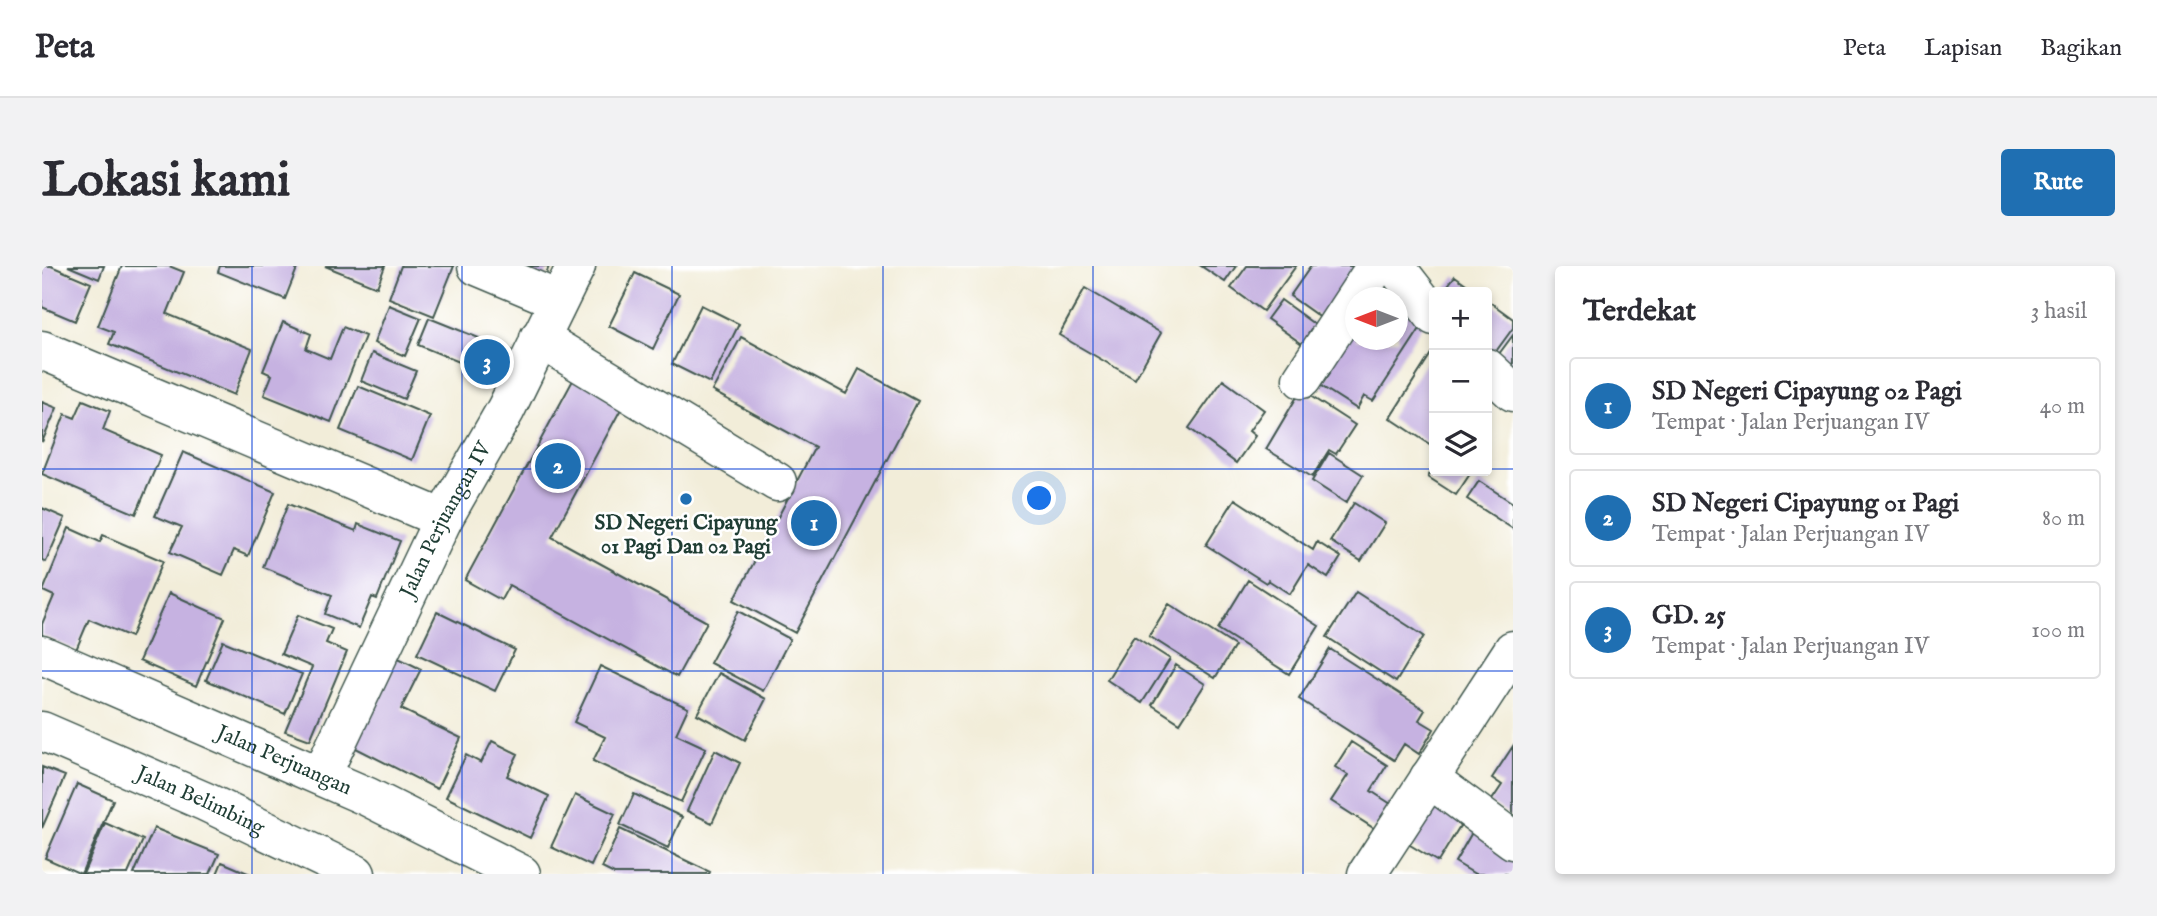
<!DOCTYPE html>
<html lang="id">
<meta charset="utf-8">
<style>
body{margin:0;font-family:"IM FELL English",serif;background:#f2f2f3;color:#2b2b33}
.controls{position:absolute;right:21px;top:21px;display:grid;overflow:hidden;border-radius:7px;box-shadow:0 4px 10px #0003}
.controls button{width:63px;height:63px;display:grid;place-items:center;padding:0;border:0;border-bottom:2px solid #e1e1e2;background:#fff;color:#2b2b33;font:35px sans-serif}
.compass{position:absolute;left:1303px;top:21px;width:63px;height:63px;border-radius:50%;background:#fff;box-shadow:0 4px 10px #0003;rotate:270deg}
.you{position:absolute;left:998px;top:233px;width:24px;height:24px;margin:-18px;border:5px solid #fff;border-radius:50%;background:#1a73e8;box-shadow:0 0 0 10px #1a73e833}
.badge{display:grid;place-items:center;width:46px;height:46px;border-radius:50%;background:#1f6fb2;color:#fff;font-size:23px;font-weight:700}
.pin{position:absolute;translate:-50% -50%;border:4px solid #fff;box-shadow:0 2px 7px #0006}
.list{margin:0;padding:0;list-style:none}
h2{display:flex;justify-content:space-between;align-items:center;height:91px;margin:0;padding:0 28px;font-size:30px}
h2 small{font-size:23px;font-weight:400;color:#7c7c81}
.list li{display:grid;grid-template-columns:46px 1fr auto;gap:21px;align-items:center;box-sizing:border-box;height:98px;margin:0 14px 14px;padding:0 14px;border:2px solid #e1e1e2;border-radius:7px}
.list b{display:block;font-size:26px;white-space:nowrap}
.list p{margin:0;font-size:23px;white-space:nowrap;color:#7c7c81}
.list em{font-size:23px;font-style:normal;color:#7c7c81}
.icon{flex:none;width:38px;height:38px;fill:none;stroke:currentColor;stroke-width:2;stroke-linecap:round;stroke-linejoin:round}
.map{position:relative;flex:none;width:1471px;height:608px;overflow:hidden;border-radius:7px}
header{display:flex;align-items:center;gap:42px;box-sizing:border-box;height:98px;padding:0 35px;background:#fff;border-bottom:2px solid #e1e1e2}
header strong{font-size:33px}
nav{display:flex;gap:38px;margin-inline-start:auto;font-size:24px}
.intro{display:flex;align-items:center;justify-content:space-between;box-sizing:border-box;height:168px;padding:0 42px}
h1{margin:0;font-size:49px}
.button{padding:18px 32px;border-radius:7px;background:#1f6fb2;color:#fff;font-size:24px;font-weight:700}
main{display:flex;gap:42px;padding:0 42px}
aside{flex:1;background:#fff;border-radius:7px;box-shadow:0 4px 10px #0003}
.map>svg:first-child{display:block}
</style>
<header>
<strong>Peta</strong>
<nav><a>Peta</a><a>Lapisan</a><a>Bagikan</a></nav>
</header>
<div class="intro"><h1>Lokasi kami</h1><a class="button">Rute</a></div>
<main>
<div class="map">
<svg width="1471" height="608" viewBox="0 0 1471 608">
<rect width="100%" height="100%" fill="#fff"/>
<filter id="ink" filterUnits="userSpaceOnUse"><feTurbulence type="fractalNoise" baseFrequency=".0143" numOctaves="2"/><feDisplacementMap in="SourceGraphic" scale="14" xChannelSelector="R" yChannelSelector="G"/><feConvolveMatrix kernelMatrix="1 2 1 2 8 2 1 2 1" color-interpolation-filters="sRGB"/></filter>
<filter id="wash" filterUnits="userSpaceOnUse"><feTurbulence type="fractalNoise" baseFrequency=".00686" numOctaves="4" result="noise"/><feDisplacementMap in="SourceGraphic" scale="28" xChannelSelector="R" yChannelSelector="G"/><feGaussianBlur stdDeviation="1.57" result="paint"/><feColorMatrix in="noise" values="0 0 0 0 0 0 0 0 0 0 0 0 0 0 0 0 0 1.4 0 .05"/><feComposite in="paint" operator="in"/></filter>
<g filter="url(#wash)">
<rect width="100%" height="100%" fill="#f2edd9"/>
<g id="blocks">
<path fill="#c6b2e1" d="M 0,0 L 9,0 L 49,17 L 33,55 L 0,41 Z
M 26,0 L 62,0 L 57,13 Z
M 80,0 L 127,0 L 142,6 L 125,48 L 210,83 L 192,129 L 67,78 L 72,66 L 56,60 Z
M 178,0 L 256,0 L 243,33 L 176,6 Z
M 283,0 L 343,0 L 335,21 Z
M 359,0 L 412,0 L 392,50 L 347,32 Z
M 461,0 L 507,0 L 501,17 Z
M 1159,0 L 1194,0 L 1183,16 Z
M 1205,0 L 1254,0 L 1221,45 L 1189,22 Z
M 1269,0 L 1327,0 L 1286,57 L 1248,30 Z
M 593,7 L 637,28 L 611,83 L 567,60 Z
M 1413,10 L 1435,26 L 1401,26 Z
M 1043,22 L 1119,67 L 1093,113 L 1017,69 Z
M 1239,34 L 1283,66 L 1270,85 L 1225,53 Z
M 1445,34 L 1471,53 L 1471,62 L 1452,88 L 1445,83 Z
M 1356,37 L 1383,55 L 1331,135 L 1322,130 L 1315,143 L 1279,120 L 1288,107 L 1278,101 L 1314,46 L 1314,74 L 1356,74 Z
M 347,39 L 379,52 L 363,90 L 332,77 Z
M 659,39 L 697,58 L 668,117 L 630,98 Z
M 387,52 L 437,72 L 427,100 L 376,79 Z
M 241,56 L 269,68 L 264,83 L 288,93 L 301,61 L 323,70 L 289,156 L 222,129 L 230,109 L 221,105 Z
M 1471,69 L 1471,116 L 1448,100 Z
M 699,71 L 804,128 L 817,103 L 876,135 L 753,367 L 692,334 L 773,181 L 670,125 Z
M 1392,83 L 1392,181 L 1348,152 Z
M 442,85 L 456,91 L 448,108 L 434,101 Z
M 330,87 L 374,105 L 362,133 L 319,115 Z
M 537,103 L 586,130 L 510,271 L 665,356 L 635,411 L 467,319 L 459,334 L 423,314 Z
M 1181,114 L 1222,144 L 1207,165 L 1213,170 L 1194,197 L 1147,162 Z
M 316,120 L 388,150 L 370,194 L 298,164 Z
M 1259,124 L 1313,159 L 1294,188 L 1287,184 L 1270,211 L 1224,183 Z
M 41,134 L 68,145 L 61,164 L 119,189 L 94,248 L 0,208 L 23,148 L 33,152 Z
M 0,136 L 15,142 L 0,176 Z
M 141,186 L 233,226 L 206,290 L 192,284 L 181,309 L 128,286 L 140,261 L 113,250 Z
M 1287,187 L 1321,209 L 1304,237 L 1270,215 Z
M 1392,200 L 1392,205 L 1430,205 L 1414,229 L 1386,211 Z
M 1437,215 L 1471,237 L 1471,263 L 1425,233 Z
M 1193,233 L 1271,284 L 1275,276 L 1299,291 L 1286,312 L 1266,299 L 1248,328 L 1226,314 L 1224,317 L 1164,279 Z
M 1312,237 L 1343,257 L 1319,295 L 1288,275 Z
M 246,238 L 314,265 L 316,258 L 358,275 L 335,333 L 330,331 L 317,362 L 283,348 L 290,329 L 221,301 Z
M 0,242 L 23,252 L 4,296 L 0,294 Z
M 27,262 L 58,276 L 61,269 L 121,295 L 89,371 L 47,353 L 34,384 L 0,369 L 0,358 L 12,330 L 1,325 Z
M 1206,314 L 1277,360 L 1247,408 L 1176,363 Z
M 1314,326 L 1382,370 L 1354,416 L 1285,371 Z
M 127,327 L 183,352 L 154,420 L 97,395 Z
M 1127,338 L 1193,380 L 1173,412 L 1107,370 Z
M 696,345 L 748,373 L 721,425 L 668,397 Z
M 395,346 L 473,384 L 453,425 L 375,388 Z
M 256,349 L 290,363 L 284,377 L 305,386 L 268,474 L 243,465 L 270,401 L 239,388 Z
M 1092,370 L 1128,393 L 1100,437 L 1065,414 Z
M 181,375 L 260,408 L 243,448 L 164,414 Z
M 1288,383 L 1383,444 L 1377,454 L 1392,463 L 1377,488 L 1362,478 L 1352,494 L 1257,433 Z
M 344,386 L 379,403 L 359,443 L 419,472 L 395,523 L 300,475 Z
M 1134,399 L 1163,418 L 1138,457 L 1110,439 Z
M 558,400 L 646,442 L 634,468 L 664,482 L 639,536 L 551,495 L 563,471 L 532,456 Z
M 677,407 L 724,433 L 703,474 L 655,448 Z
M 450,475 L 476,488 L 465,510 L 507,530 L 488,572 L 404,531 L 424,489 L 439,497 Z
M 1309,476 L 1345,499 L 1329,525 L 1349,538 L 1333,563 L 1289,535 L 1306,509 L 1293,501 Z
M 1471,480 L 1471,551 L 1448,537 L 1460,519 L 1450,512 Z
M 673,484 L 698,497 L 670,557 L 645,545 Z
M 0,501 L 23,510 L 0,562 Z
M 35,518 L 71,534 L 39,608 L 3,592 Z
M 1386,527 L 1424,550 L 1396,596 L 1358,573 Z
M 592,528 L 640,551 L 626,582 L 578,559 Z
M 533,529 L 573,548 L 549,600 L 509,581 Z
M 63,557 L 101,574 L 86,608 L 41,608 Z
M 112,562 L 177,588 L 168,608 L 92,608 Z
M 578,563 L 668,606 L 667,608 L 572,608 L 560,602 Z
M 1432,563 L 1471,587 L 1471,608 L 1433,608 L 1413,596 Z
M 180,596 L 208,608 L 175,608 Z"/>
</g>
</g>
<g filter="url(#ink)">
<use href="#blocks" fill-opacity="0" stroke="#3f574d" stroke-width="2"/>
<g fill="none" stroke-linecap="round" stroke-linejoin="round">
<g stroke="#3f574d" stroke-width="41">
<g id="minor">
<path d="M 435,0 L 516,34"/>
<path d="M 1353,0 L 1392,50"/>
<path d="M 497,72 L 735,216"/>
<path d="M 0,84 L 401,253"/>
<path d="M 1445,102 L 1471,126"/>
<path d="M 1260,113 L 1334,0"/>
<path id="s1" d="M 0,389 L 326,531 L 479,608"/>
<path id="s2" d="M 0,465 L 164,536 L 314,608"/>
<path id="s3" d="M 279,510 L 401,253 L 464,143 L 534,0"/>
<path d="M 1387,512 L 1471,574"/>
<path d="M 1325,608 L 1471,384"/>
</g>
</g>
<use href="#minor" stroke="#fff" stroke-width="38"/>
</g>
</g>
<path fill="none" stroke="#1d4ed8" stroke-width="2" stroke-opacity="0.55" d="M 210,0 L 210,608M 420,0 L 420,608M 630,0 L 630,608M 841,0 L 841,608M 1051,0 L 1051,608M 1261,0 L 1261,608M 0,203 L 1392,203M 1445,203 L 1471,203M 0,405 L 1471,405"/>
<circle fill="#1f6fb2" stroke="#fff" stroke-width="2.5" cx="644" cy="233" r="7"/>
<g text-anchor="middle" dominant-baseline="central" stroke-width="5" stroke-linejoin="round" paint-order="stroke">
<g font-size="21" fill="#1f3d34" stroke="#fff">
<text stroke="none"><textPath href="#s3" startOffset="285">Jalan Perjuangan IV</textPath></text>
<text stroke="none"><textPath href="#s1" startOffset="264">Jalan Perjuangan</textPath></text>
<text stroke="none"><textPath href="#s2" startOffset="173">Jalan Belimbing</textPath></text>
</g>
<g font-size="21" font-weight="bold" fill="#1f3d34" stroke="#fff">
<text x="644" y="257">SD Negeri Cipayung<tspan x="644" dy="24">01 Pagi Dan 02 Pagi</tspan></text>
</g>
</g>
</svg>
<div class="controls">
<button>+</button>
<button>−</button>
<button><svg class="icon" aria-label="layers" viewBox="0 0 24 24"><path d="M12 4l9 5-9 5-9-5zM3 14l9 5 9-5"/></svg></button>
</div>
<svg class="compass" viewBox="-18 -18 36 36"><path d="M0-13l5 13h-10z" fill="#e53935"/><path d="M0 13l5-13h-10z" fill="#7c7c81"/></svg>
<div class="you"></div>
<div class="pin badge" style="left:772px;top:257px">1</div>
<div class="pin badge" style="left:516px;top:200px">2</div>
<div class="pin badge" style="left:445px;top:96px">3</div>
</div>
<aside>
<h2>Terdekat<small>3 hasil</small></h2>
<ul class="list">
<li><span class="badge">1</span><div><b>SD Negeri Cipayung 02 Pagi</b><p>Tempat · Jalan Perjuangan IV</p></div><em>40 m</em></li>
<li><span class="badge">2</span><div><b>SD Negeri Cipayung 01 Pagi</b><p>Tempat · Jalan Perjuangan IV</p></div><em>80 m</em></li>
<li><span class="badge">3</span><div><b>GD. 25</b><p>Tempat · Jalan Perjuangan IV</p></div><em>100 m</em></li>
</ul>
</aside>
</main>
